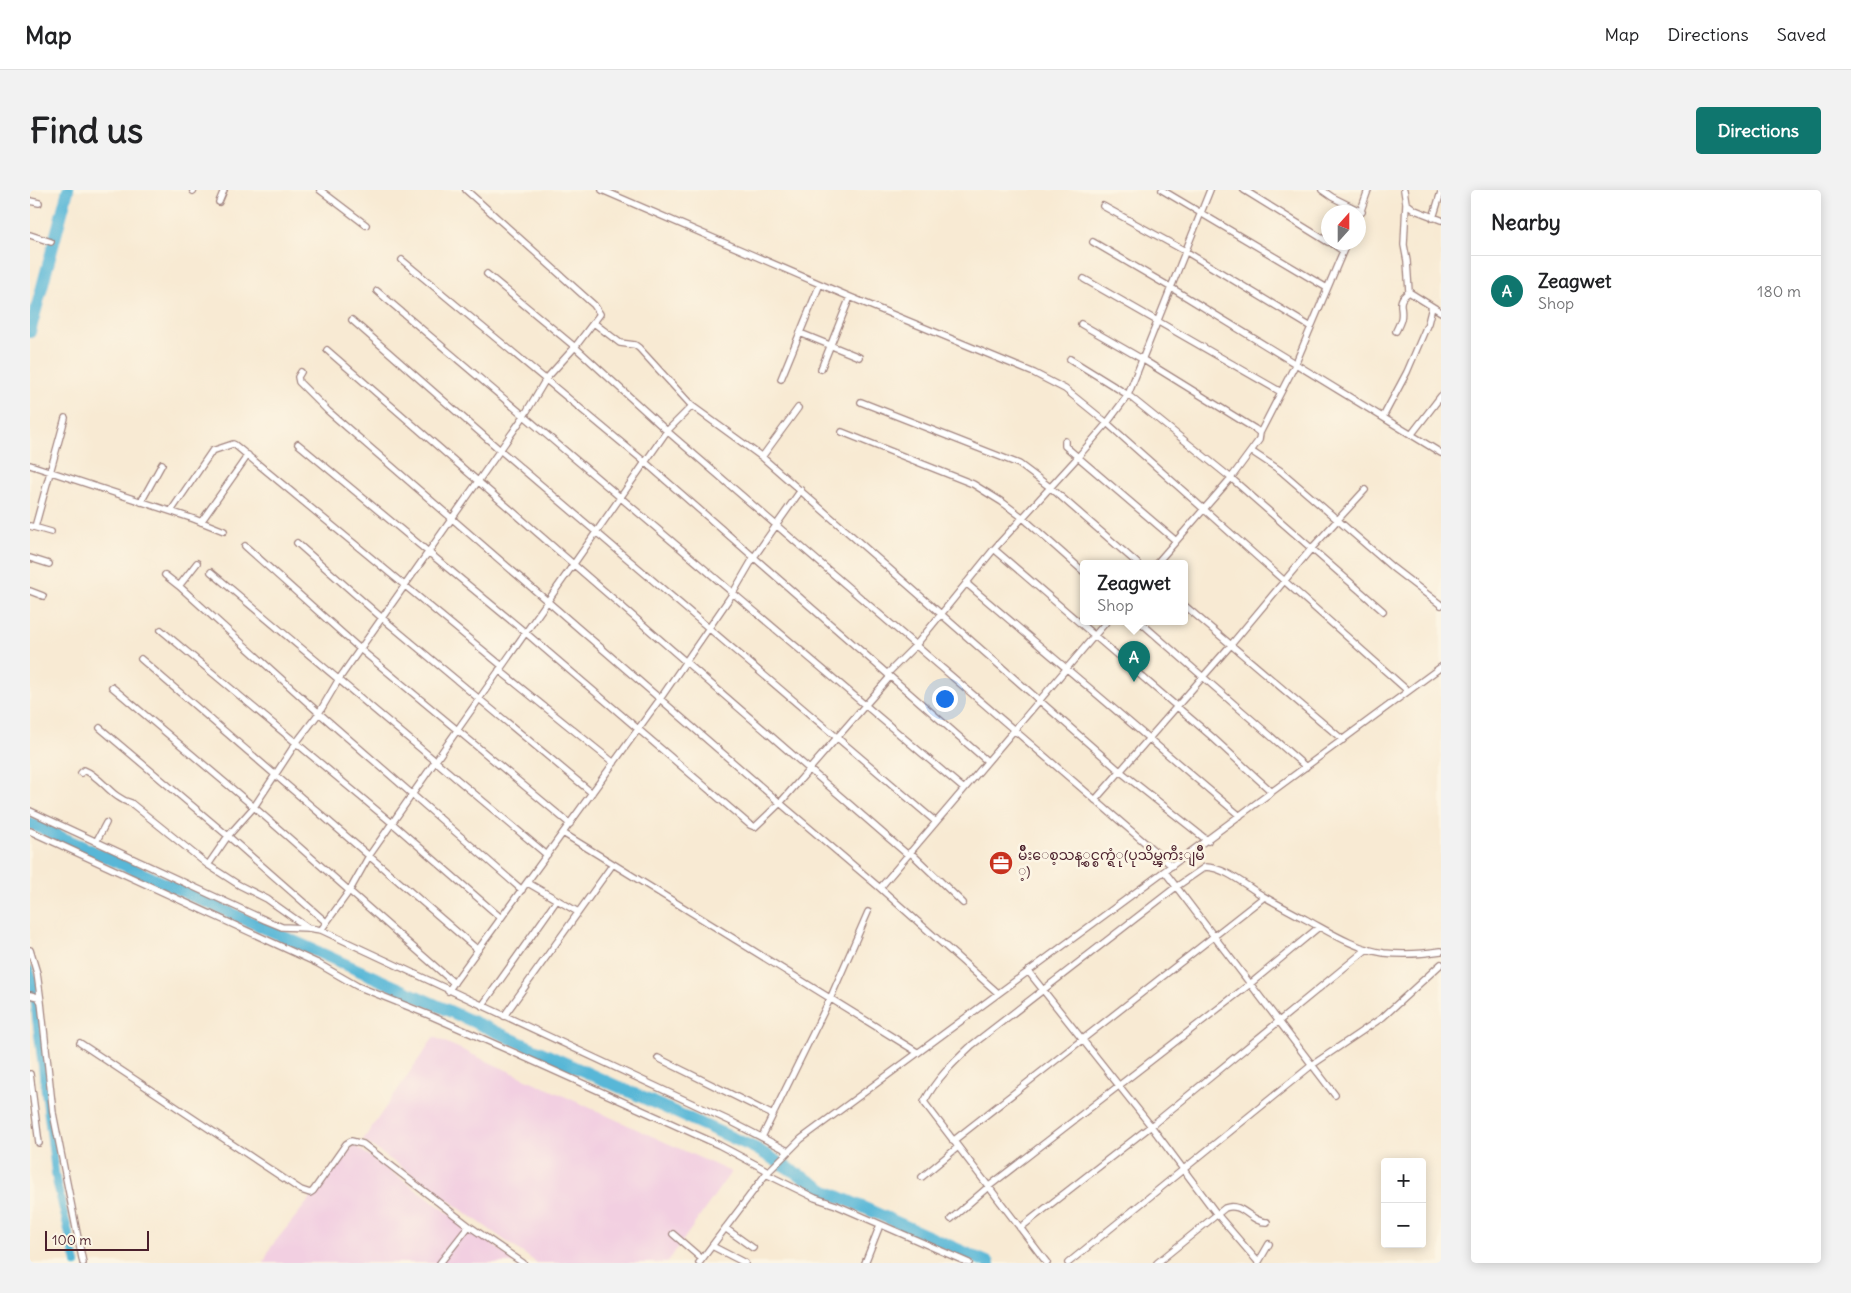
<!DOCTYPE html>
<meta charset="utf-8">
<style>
body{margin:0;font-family:Delius,"Noto Sans Myanmar",sans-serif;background:#f2f2f2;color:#202124}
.controls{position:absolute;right:15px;bottom:15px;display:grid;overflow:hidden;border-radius:5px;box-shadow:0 2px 12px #0003}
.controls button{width:45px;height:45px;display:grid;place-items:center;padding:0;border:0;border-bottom:1px solid #e0e0e0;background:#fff;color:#202124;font:25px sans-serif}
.compass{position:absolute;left:1291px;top:15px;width:45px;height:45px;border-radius:50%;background:#fff;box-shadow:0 2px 12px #0003;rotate:21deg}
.scale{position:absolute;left:15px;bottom:12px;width:104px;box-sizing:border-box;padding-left:5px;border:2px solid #4a1f2b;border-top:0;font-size:14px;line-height:18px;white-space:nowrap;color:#4a1f2b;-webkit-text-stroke:4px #fcf5e5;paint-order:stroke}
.you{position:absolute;left:914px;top:508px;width:18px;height:18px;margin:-12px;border:4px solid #fff;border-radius:50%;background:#1a73e8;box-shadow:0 0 0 8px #1a73e833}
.badge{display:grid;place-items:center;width:32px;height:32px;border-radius:50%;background:#0f766e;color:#fff;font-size:16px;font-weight:700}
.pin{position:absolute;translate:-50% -41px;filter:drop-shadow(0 1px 2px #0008)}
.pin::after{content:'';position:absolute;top:26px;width:18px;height:15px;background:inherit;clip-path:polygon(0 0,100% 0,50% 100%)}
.popup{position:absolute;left:1050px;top:370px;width:108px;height:65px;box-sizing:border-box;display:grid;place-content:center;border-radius:5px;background:#fff;filter:drop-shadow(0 1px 4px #0005);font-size:16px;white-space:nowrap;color:#757577}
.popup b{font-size:19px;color:#202124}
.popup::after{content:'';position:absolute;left:50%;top:100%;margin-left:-10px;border:10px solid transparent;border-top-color:#fff}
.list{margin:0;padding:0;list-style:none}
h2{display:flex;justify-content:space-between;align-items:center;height:65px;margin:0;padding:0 20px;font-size:21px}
h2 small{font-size:16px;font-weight:400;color:#757577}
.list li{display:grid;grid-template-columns:32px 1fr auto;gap:15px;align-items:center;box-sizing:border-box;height:70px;padding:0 20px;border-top:1px solid #e0e0e0}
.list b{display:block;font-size:19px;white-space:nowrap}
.list p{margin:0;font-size:16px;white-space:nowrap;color:#757577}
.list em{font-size:16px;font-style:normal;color:#757577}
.map{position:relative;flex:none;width:1411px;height:1073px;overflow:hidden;border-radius:5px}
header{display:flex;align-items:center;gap:30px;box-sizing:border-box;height:70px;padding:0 25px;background:#fff;border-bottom:1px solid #e0e0e0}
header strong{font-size:24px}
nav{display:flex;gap:28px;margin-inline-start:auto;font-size:18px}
.intro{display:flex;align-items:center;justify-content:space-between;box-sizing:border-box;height:120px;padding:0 30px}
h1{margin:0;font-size:35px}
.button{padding:12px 22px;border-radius:5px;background:#0f766e;color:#fff;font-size:18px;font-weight:700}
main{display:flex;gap:30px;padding:0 30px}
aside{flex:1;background:#fff;border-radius:5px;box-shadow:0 2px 12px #0003}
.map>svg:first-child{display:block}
</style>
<header>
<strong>Map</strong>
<nav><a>Map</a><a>Directions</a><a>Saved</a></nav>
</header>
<div class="intro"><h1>Find us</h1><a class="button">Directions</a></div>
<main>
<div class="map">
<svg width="1411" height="1073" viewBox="0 0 1411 1073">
<rect width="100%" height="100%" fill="#fcf5e5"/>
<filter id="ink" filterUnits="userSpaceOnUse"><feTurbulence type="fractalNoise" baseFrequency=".02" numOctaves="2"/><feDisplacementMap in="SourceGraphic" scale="10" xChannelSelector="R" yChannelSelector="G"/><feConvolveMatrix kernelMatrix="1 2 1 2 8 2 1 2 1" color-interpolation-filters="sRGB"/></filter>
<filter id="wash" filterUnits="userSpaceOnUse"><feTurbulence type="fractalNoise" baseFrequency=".0096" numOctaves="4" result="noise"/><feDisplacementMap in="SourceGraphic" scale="20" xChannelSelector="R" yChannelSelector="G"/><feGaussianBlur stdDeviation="1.12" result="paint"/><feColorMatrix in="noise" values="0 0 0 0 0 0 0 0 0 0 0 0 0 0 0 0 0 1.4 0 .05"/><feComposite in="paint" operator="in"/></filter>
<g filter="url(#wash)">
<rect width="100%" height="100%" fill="#f8ead3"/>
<path fill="#f2cfe1" d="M 404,847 L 701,982 L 637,1073 L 507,1073 L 333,950 Z
M 324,955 L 488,1073 L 234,1073 L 240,1058 Z"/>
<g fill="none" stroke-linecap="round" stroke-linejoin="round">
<path stroke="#59b7d7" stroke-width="8" d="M 0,780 L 3,789 L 6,828 L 26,990 L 46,1073"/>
<path stroke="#59b7d7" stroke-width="12" d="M 0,142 L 38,0
M 0,633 L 725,958 L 796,1001 L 959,1073"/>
</g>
</g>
<g filter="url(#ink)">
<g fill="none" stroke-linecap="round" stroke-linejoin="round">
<g stroke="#a1847f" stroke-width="8">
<path id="street" d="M 290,0 L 336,35
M 572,0 L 820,107 L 1004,183 L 1035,199 L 1077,233 L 1378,501
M 1132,0 L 1297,98
M 1214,0 L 1298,52
M 1292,0 L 1302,7 L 1332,22
M 1374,0 L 1376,13 L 1385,20 L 1411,30
M 163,1 L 164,0
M 0,11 L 9,13
M 189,12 L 194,0
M 1376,13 L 1374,55 L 1377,71 L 1379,102 L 1411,122
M 1073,16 L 1155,61 L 1281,137
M 1403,28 L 1411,2
M 1328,29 L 1338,0
M 0,45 L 21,52
M 1063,52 L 1140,97 L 1411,263
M 1300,52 L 1313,61
M 372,70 L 616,273 L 957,571
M 457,84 L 545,157 L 637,241 L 1142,676
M 1054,89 L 1251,202
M 347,101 L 934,599
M 322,130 L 470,260 L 906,632
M 564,133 L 590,153 L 605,155 L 609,158 L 662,216 L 732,267 L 1091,582 L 1178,651
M 1051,134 L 1112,169 L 1225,239 L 1230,243 L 1229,250 L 1201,288 L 1127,373
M 1366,141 C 1368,137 1370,133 1371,129 C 1374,117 1365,112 1379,102
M 770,143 L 829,167
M 297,160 L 878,665
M 1040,169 L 1098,205 L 1201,288 L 1353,421
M 791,179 L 820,107
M 271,182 L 268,187 L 269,192 L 298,221 L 750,613 L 850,698 L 968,803
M 751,189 L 790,94
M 831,212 L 989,274 L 1021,298 L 1107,373
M 1353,227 L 1377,182 L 1398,133 L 1402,117
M 812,242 L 943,294 L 972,312 L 992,327 L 1054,382
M 1230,243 L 1265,175 L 1317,52
M 1381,245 L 1411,206
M 1035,251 L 1035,256 L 1145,350
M 268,254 L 496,443 L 720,635 L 725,637 L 750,613 L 859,488 L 858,483 L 886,455 L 964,359 L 1048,267 L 1077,233 L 1098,205 L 1180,0
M 1221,261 L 1251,281 L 1363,378 L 1411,415
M 732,267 L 768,218
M 0,275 L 164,329 L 194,341
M 111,312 L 132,274
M 141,321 L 182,261 L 203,254 L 205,255 L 472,476
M 171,332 L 218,265
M 0,336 L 21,342
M 5,337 L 35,228
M 267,353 L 352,428 L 562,603
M 215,356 L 330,459 L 540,634
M 964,359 L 1181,546 L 1242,602
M 0,368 L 19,374
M 181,382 L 517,665
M 135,385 L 149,396 L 289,523 L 492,700
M 936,393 L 1210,626
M 149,396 L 167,373
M 0,401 L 13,406
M 1154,415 L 1313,550
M 1109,431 L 1276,577
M 131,440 L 362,633 L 471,728
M 111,469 L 448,760
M 469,480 L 584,573
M 82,497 L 224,617 L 424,793
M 70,538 L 198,646 L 296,732
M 51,583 L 54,580 C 72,587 81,608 101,613 L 178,675 L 209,695 L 237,709 L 278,738
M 1065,610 L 1200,456 L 1281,359 L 1335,300
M 0,621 L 235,730 L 252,737 L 278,738 L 291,740 L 702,932 L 758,961
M 0,641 L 287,773 L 327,796 L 399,825 L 485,863 L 689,955 L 738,981
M 533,643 L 887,862
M 66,652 L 76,633
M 880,662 L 933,713
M 178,675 L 198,646 L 224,617 L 266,553 L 289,523 L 309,489 L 494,226 L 516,189 L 545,157 L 570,124 L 564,115 L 436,0
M 1135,682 L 1305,905
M 498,693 L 548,722
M 850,698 L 1077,431
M 291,740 L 320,700 L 339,666 L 637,241 L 662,216
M 0,760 L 7,783 L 11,812
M 998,781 L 1121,936 L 1186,1023 L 1228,1072
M 418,801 L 630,509 L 703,403 L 724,367 L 771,300
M 0,805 L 8,807 L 11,812 L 23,923 L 53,1073
M 452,816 L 527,710
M 474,826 L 583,674
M 50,853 L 271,1000 L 280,1003 L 283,1001 L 316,954 L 321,951 L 333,954 L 439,1036 L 493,1073
M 628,868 L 743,925
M 0,884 L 9,953
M 732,947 L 800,809 L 838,722
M 923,951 L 1234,707
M 736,984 L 785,1008 L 806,1015 L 939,1073
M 892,987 L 928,957
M 921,1029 L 958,997 L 1220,794 L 1289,737
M 695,1038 L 723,1058
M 990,1038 L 1121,936 L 1337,759
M 643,1044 L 672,1069
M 682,1056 L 715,1073
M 410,1073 L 439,1036
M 669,1073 L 736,984 L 771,949 L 1411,477
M 835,1073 L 850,1035
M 1017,1073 L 894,912 C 906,889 923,873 942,855 L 1146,697 L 1175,677 C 1195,677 1216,696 1233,706 C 1247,714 1262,722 1277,730 C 1301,743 1326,759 1354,763 C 1373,765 1392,764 1411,761
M 1038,1073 L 1282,875 L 1353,827 L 1411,774
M 1127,1073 L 1195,1018 C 1212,1011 1221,1033 1237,1032
M 1228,1073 L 1239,1054"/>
</g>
<use href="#street" stroke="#fff" stroke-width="5.5"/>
</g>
</g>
<defs>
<g id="office-disc" transform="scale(1.25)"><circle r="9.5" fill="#c8321e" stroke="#fcf5e5"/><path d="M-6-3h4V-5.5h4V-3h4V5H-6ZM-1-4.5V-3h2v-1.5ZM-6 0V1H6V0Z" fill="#fff"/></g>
</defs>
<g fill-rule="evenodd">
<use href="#office-disc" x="971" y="673"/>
</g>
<g text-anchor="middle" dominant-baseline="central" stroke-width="5" stroke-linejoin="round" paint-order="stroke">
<g font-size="14" fill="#4a1f2b" stroke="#fcf5e5" text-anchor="start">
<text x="988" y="665">မ်ိဳးေစ့သန့္စင္စက္ရံု(ပုသိမ္ၾကီးျမိဳ<tspan x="988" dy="16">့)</tspan></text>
</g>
</g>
</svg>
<div class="controls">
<button>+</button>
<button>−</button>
</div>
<svg class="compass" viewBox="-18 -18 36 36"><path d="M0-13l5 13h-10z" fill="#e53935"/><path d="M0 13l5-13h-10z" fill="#757577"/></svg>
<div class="scale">100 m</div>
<div class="you"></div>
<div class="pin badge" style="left:1104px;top:492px">A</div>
<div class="popup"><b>Zeagwet</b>Shop</div>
</div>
<aside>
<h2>Nearby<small></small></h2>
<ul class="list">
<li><span class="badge">A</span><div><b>Zeagwet</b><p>Shop</p></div><em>180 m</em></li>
</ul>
</aside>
</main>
